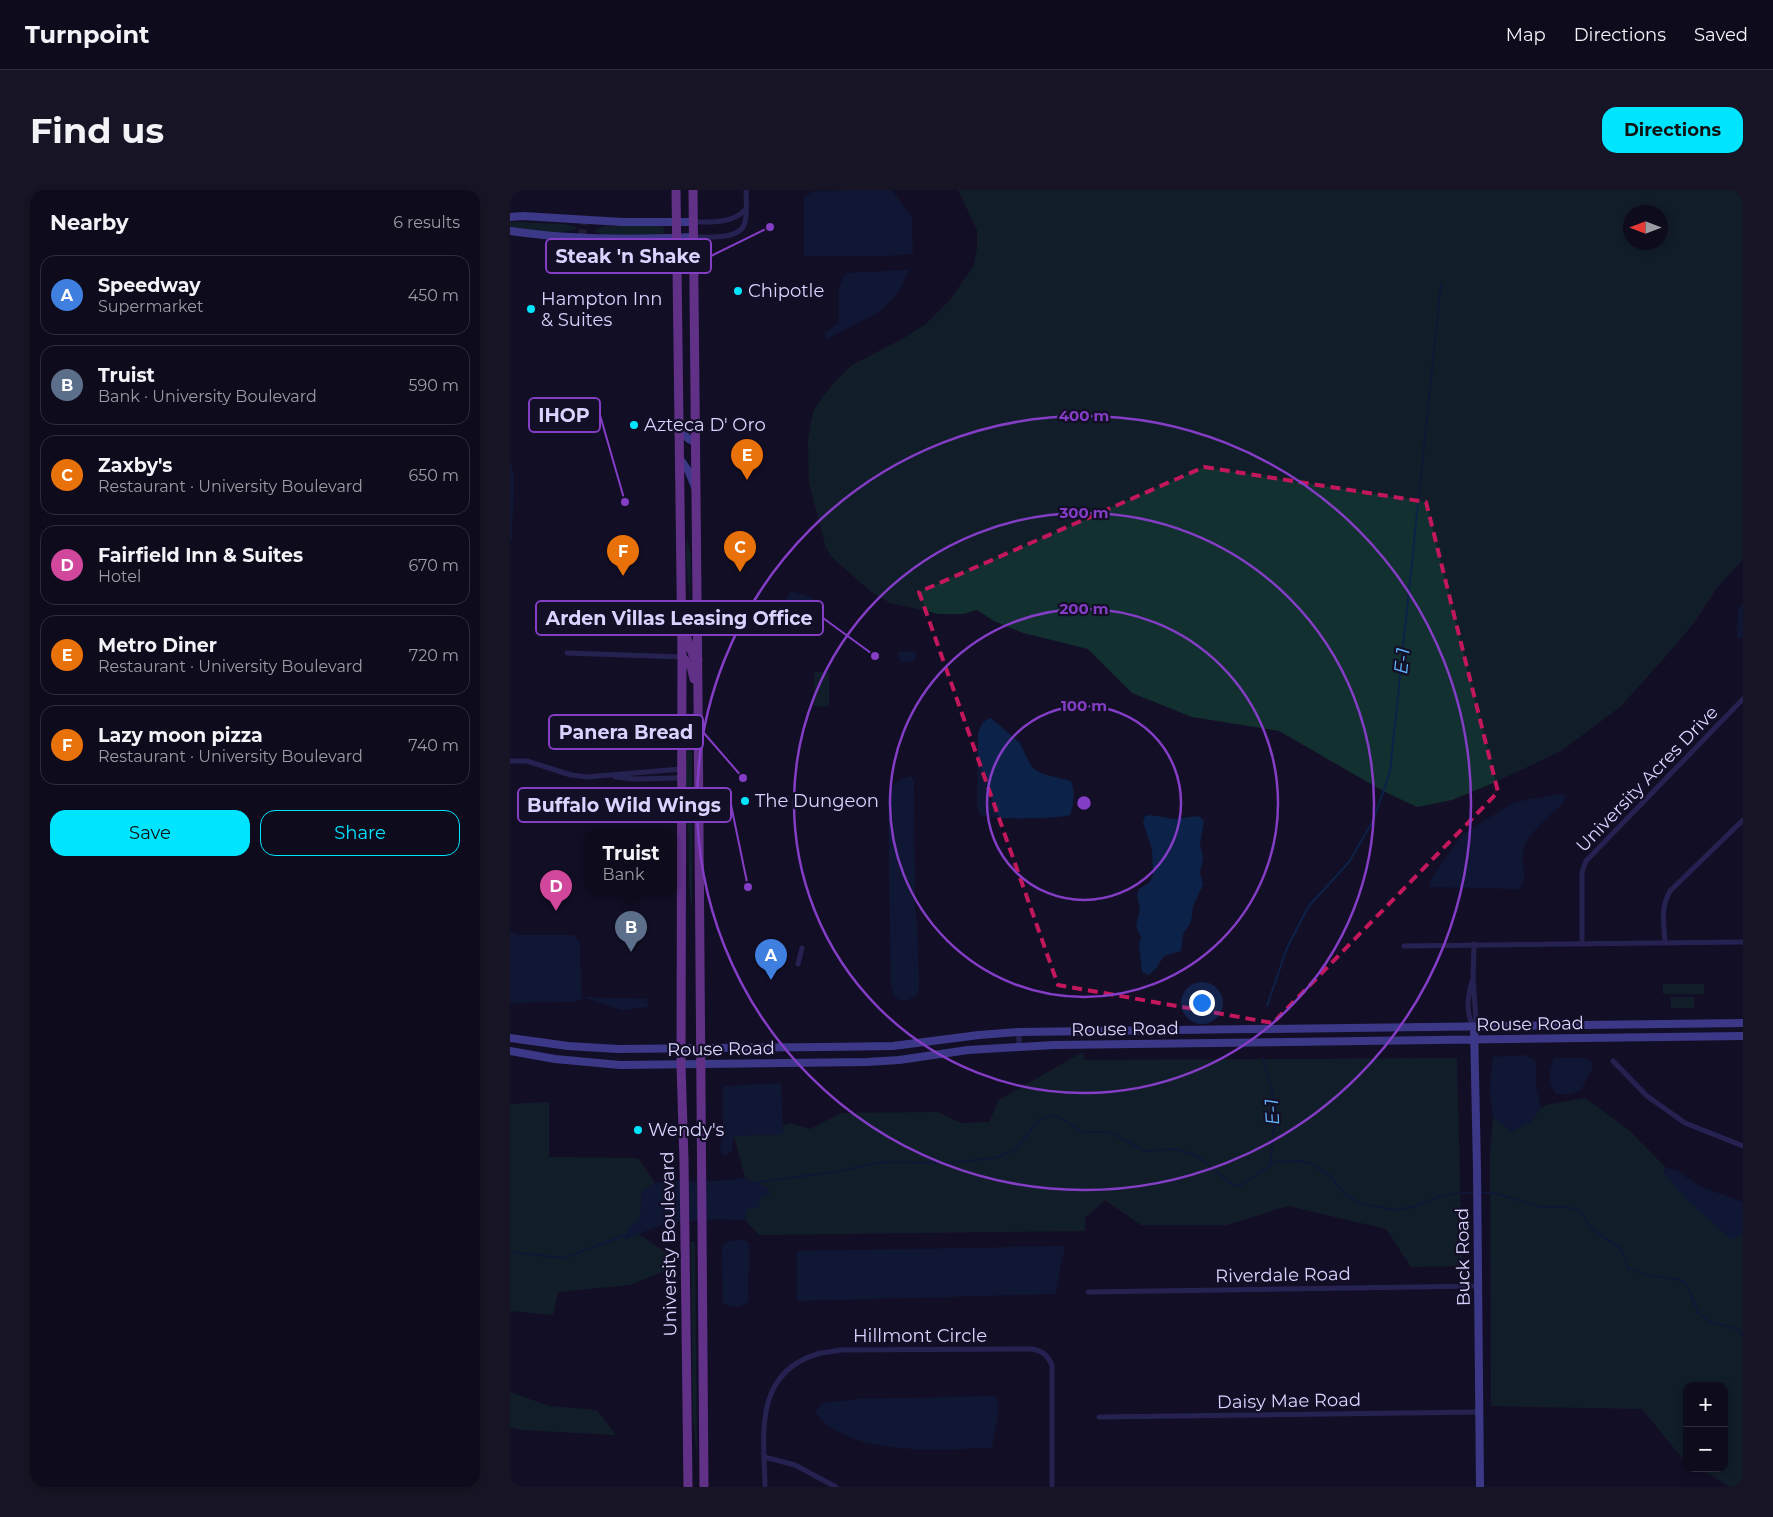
<!DOCTYPE html>
<meta charset="utf-8">
<style>
body{margin:0;font-family:Montserrat,sans-serif;background:#171425;color:#f1f3f6}
.controls{position:absolute;right:15px;bottom:15px;display:grid;overflow:hidden;border-radius:10px;box-shadow:0 2px 8px #0003}
.controls button{width:45px;height:45px;display:grid;place-items:center;padding:0;border:0;border-bottom:1px solid #2e2b3b;background:#0e0b1c;color:#f1f3f6;font:25px sans-serif}
.compass{position:absolute;left:1113px;top:15px;width:45px;height:45px;border-radius:50%;background:#0e0b1c;box-shadow:0 2px 8px #0003;rotate:270deg}
.you{position:absolute;left:691px;top:812px;width:18px;height:18px;margin:-12px;border:4px solid #fff;border-radius:50%;background:#1a73e8;box-shadow:0 0 0 8px #1a73e833}
.badge{display:grid;place-items:center;width:32px;height:32px;border-radius:50%;background:#00e5ff;color:#fff;font-size:16px;font-weight:700}
.pin{position:absolute;translate:-50% -41px;filter:drop-shadow(0 1px 2px #0008)}
.pin::after{content:'';position:absolute;top:26px;width:18px;height:15px;background:inherit;clip-path:polygon(0 0,100% 0,50% 100%)}
.popup{position:absolute;left:75px;top:640px;width:92px;height:65px;box-sizing:border-box;display:grid;place-content:center;border-radius:10px;background:#0e0b1c;filter:drop-shadow(0 1px 4px #0005);font-size:16px;white-space:nowrap;color:#9b9ba3}
.popup b{font-size:19px;color:#f1f3f6}
.popup::after{content:'';position:absolute;left:50%;top:100%;margin-left:-10px;border:10px solid transparent;border-top-color:#0e0b1c}
.list{margin:0;padding:0;list-style:none}
h2{display:flex;justify-content:space-between;align-items:center;height:65px;margin:0;padding:0 20px;font-size:21px}
h2 small{font-size:16px;font-weight:400;color:#9b9ba3}
.list li{display:grid;grid-template-columns:32px 1fr auto;gap:15px;align-items:center;box-sizing:border-box;height:80px;margin:0 10px 10px;padding:0 10px;border:1px solid #2e2b3b;border-radius:15px}
.list b{display:block;font-size:19px;white-space:nowrap}
.list p{margin:0;font-size:16px;white-space:nowrap;color:#9b9ba3}
.list em{font-size:16px;font-style:normal;color:#9b9ba3}
.actions{display:flex;gap:10px;padding:15px 20px}
.actions a{flex:1;padding:11px 0;border:1px solid #00e5ff;border-radius:15px;text-align:center;font-size:18px;color:#00e5ff}
.actions .main{background:#00e5ff;color:#111}
.map{position:relative;flex:none;width:1233px;height:1297px;overflow:hidden;border-radius:15px}
header{display:flex;align-items:center;gap:30px;box-sizing:border-box;height:70px;padding:0 25px;background:#0e0b1c;border-bottom:1px solid #2e2b3b}
header strong{font-size:24px}
nav{display:flex;gap:28px;margin-inline-start:auto;font-size:18px}
.intro{display:flex;align-items:center;justify-content:space-between;box-sizing:border-box;height:120px;padding:0 30px}
h1{margin:0;font-size:35px}
.button{padding:12px 22px;border-radius:15px;background:#00e5ff;color:#111;font-size:18px;font-weight:700}
main{display:flex;gap:30px;padding:0 30px}
aside{flex:1;background:#0e0b1c;border-radius:15px;box-shadow:0 2px 8px #0003}
.map>svg:first-child{display:block}
</style>
<header>
<strong>Turnpoint</strong>
<nav><a>Map</a><a>Directions</a><a>Saved</a></nav>
</header>
<div class="intro"><h1>Find us</h1><a class="button">Directions</a></div>
<main>
<aside>
<h2>Nearby<small>6 results</small></h2>
<ul class="list">
<li><span class="badge" style="background:#3f7fe0">A</span><div><b>Speedway</b><p>Supermarket</p></div><em>450 m</em></li>
<li><span class="badge" style="background:#5c6f8a">B</span><div><b>Truist</b><p>Bank · University Boulevard</p></div><em>590 m</em></li>
<li><span class="badge" style="background:#e8710a">C</span><div><b>Zaxby's</b><p>Restaurant · University Boulevard</p></div><em>650 m</em></li>
<li><span class="badge" style="background:#d1479c">D</span><div><b>Fairfield Inn &amp; Suites</b><p>Hotel</p></div><em>670 m</em></li>
<li><span class="badge" style="background:#e8710a">E</span><div><b>Metro Diner</b><p>Restaurant · University Boulevard</p></div><em>720 m</em></li>
<li><span class="badge" style="background:#e8710a">F</span><div><b>Lazy moon pizza</b><p>Restaurant · University Boulevard</p></div><em>740 m</em></li>
</ul>
<div class="actions"><a class="main">Save</a><a>Share</a></div>
</aside>
<div class="map">
<svg width="1233" height="1297" viewBox="0 0 1233 1297">
<rect width="100%" height="100%" fill="#130f26"/>
<path fill="#12302f" fill-rule="evenodd" d="M 448,0 L 1233,0 L 1233,369 L 1206,399 L 1186,430 L 1164,457 L 1110,517 L 1051,561 L 981,594 L 942,610 L 907,617 L 873,601 L 769,541 L 682,527 L 622,503 L 578,459 L 513,443 L 484,431 L 467,420 L 453,424 L 429,424 L 380,413 L 360,401 L 322,367 L 316,358 L 299,293 L 298,250 L 303,222 L 309,212 L 323,194 L 342,175 L 394,148 L 416,134 L 440,110 L 464,75 L 467,58 L 467,40 ZM 1120,22 L 1150,22 L 1150,52 L 1120,52 Z
M 0,32 L 54,34 L 67,37 L 66,39 C 45,45 22,41 0,38 Z
M 94,36 L 150,36 L 155,38 L 154,42 L 150,45 L 94,45 L 85,41 Z
M 177,348 L 181,367 L 180,409 L 176,370 Z
M 306,482 L 317,482 L 319,484 L 319,515 L 318,516 L 306,517 L 304,515 L 304,484 Z
M 179,521 L 182,558 L 182,717 C 175,684 184,651 174,619 Z
M 1153,794 L 1194,794 L 1194,804 L 1153,804 Z
M 1161,807 L 1184,807 L 1184,818 L 1161,818 Z
M 573,862 L 574,870 L 947,868 L 952,1076 L 901,1077 L 876,1039 L 778,1016 L 717,1035 L 631,1035 L 595,1010 L 575,1028 L 575,1041 L 249,1045 L 235,1030 L 237,1019 L 251,1007 L 259,1005 L 258,998 L 235,988 L 224,946 L 273,944 L 273,936 L 279,933 L 300,939 L 331,923 L 428,922 L 451,933 L 479,932 L 489,910 Z
M 1075,908 L 1119,940 L 1156,978 L 1153,982 L 1221,1049 L 1233,1043 L 1233,1297 L 1220,1297 L 1189,1278 L 1214,1278 L 1214,1196 L 1177,1196 L 1177,1271 L 1172,1268 L 1132,1219 L 981,1216 L 980,964 L 983,927 L 1001,942 L 1022,931 L 1031,918 L 1036,915 Z
M 39,912 L 39,967 L 128,968 L 145,993 L 132,1001 L 130,1027 L 120,1037 L 115,1050 L 128,1044 L 158,1064 L 159,1079 L 120,1095 L 48,1102 L 43,1125 L 0,1121 L 0,914 Z
M 181,1052 L 185,1052 L 187,1271 L 183,1226 Z
M 0,1202 L 39,1216 L 87,1220 L 106,1245 L 11,1240 L 0,1237 Z"/>
<path fill="#0c2248" d="M 382,0 L 402,28 L 403,64 L 376,66 L 294,66 L 294,6 L 305,1 Z
M 399,80 L 389,102 L 369,122 L 317,149 L 314,143 L 329,133 L 329,97 L 336,83 Z
M 0,272 L 4,285 L 2,349 L 0,353 Z
M 281,401 L 303,408 L 300,433 L 289,438 L 276,429 L 272,415 Z
M 1233,414 L 1233,448 L 1227,448 L 1228,418 Z
M 404,461 L 406,464 L 404,471 L 391,472 L 389,469 L 388,463 L 390,462 Z
M 481,528 L 510,553 L 520,574 L 524,579 L 533,584 L 561,591 C 565,602 564,614 560,625 C 548,629 480,630 470,625 L 467,616 L 468,544 C 470,536 473,530 481,528 Z
M 401,586 L 404,591 L 405,717 L 407,733 L 409,798 L 407,805 L 398,810 L 389,810 L 384,805 L 381,797 L 378,607 C 383,593 387,590 401,586 Z
M 1050,604 L 1056,606 L 1053,613 C 1041,625 1016,644 1013,661 C 1010,677 1019,682 1009,699 L 920,697 L 920,691 L 953,643 L 960,642 L 964,637 L 1005,612 Z
M 641,625 L 664,629 L 689,626 L 694,631 L 690,654 L 693,668 L 690,683 L 693,695 L 683,716 L 681,732 L 673,744 L 671,761 L 654,766 L 645,780 L 638,785 L 632,782 L 629,754 L 631,747 L 626,736 L 630,719 L 627,705 L 629,699 L 640,692 L 643,685 L 642,659 L 633,632 L 635,626 Z
M 0,741 L 9,745 L 63,745 L 70,753 L 71,802 L 73,805 L 72,810 L 62,812 L 0,813 Z
M 74,807 L 137,809 L 138,817 L 112,820 Z
M 1015,865 L 1026,871 L 1026,898 L 1031,918 L 1022,931 L 1001,942 L 983,927 L 980,899 L 983,867 Z
M 1044,868 L 1072,868 L 1081,872 L 1083,877 L 1071,900 L 1059,904 L 1046,904 C 1037,893 1039,881 1044,868 Z
M 271,893 L 273,944 L 224,946 L 221,962 L 215,966 L 210,962 L 213,946 L 213,896 Z
M 1156,978 L 1166,980 L 1189,996 L 1233,1012 L 1233,1043 L 1221,1050 L 1173,1006 L 1153,982 Z
M 235,988 L 258,998 L 260,1005 L 251,1007 L 248,1018 L 237,1019 L 235,1030 L 205,1029 L 156,1033 L 114,1050 L 120,1037 L 130,1027 L 132,1001 L 145,993 L 157,991 L 208,991 Z
M 233,1050 L 238,1052 L 239,1055 L 238,1111 C 232,1119 220,1119 213,1112 L 212,1059 L 214,1054 L 219,1051 Z
M 555,1056 L 545,1104 L 287,1111 L 287,1061 Z
M 486,1206 L 489,1216 L 482,1258 C 434,1259 358,1266 318,1235 C 313,1232 309,1226 305,1221 L 313,1213 L 349,1209 Z"/>
<g fill="none" stroke-linecap="round" stroke-linejoin="round">
<path stroke="#0c2248" stroke-width="2" d="M 757,816 L 777,758 L 798,717 L 839,672 L 863,631 L 880,582 L 931,94
M 753,868 L 766,917 L 760,976
M 243,993 L 331,981 L 371,972 L 439,973 L 485,968 L 505,960 L 530,929 L 545,925 L 573,942 L 596,942 L 606,945 L 634,961 L 666,959 L 687,966 L 723,995 L 730,996 L 766,972 L 791,971 L 802,974 L 820,986 L 834,1003 L 849,1013 L 884,1020 L 904,1017 L 930,1006 L 949,1003 L 964,1003
M 969,1003 L 984,1003 L 1031,1017 L 1056,1017 L 1067,1020 L 1072,1024 L 1081,1038 L 1111,1059 L 1118,1078 L 1137,1085 L 1171,1090 L 1177,1095 L 1189,1124 L 1199,1131 L 1227,1139 L 1233,1146
M 0,1062 L 54,1068 L 118,1044"/>
<path stroke="#312d47" stroke-width="8" stroke-dasharray="8 4" stroke-linecap="butt" d="M 72,47 L 74,30"/>
<path stroke="#3d3a85" stroke-width="5" d="M 183,32 C 201,32 221,34 235,20
M 183,47 C 197,47 228,50 234,35 C 238,26 236,10 236,0
M 57,463 L 172,467
M 0,571 L 17,571 L 61,585 L 77,587 L 171,579
M 105,587 L 124,589 L 171,588
M 1155,752 C 1154,733 1150,719 1160,701 L 1233,630
M 1072,753 L 1072,682 L 1076,671 L 1233,509
M 894,756 L 1233,752
M 288,774 L 292,758
M 962,791 C 958,805 955,824 964,837
M 964,837 L 966,829 L 963,788 L 964,754
M 509,856 L 509,842
M 1103,871 L 1137,906 L 1175,933 L 1233,956
M 578,1102 L 968,1096
M 589,1227 L 969,1222
M 254,1267 L 285,1275 L 326,1297
M 255,1297 C 254,1245 243,1184 307,1164 C 314,1162 322,1162 330,1160 L 522,1159 C 533,1161 537,1165 542,1175 L 542,1297"/>
<path stroke="#6f6bff" stroke-width="8" d="M 0,27 L 13,26 L 112,32 L 183,32
M 0,41 C 60,50 122,50 183,47
M 169,233 C 173,242 175,250 186,252
M 170,269 L 179,282 L 185,297
M 964,837 L 967,979 L 970,1297
M 0,848 L 58,856 L 108,859 L 316,857 L 383,856 L 469,845 L 509,842 L 1233,833
M 0,861 L 45,869 L 110,875 L 357,872 L 389,870 L 458,860 L 544,855 L 1233,846"/>
<path stroke="#c25bff" stroke-width="9" d="M 166,0 L 172,467 L 171,875 L 174,971 L 178,1297
M 183,0 L 188,509 L 194,1297
M 175,443 L 183,465 L 188,470
M 172,467 L 181,476 L 184,489"/>
</g>
<path d="M0 0H1233V1297H0ZM 694,277 L 916,312 L 988,602 L 763,833 L 548,795 L 409,402 Z" fill="#130f26" fill-opacity=".55" fill-rule="evenodd"/>
<path fill="none" stroke="#c2185b" stroke-width="4" stroke-dasharray="10 6" stroke-linejoin="round" d="M 694,277 L 916,312 L 988,602 L 763,833 L 548,795 L 409,402 Z"/>
<g fill="none" stroke="#843dc5" stroke-width="2.5">
<circle cx="574" cy="613" r="97"/>
<circle cx="574" cy="613" r="194"/>
<circle cx="574" cy="613" r="290"/>
<circle cx="574" cy="613" r="387"/>
</g>
<g fill="#00e5ff" stroke="#130f26" stroke-width="2">
<circle cx="228" cy="101" r="5"/>
<circle cx="21" cy="119" r="5"/>
<circle cx="124" cy="235" r="5"/>
<circle cx="235" cy="611" r="5"/>
<circle cx="128" cy="940" r="5"/>
</g>
<g text-anchor="middle" dominant-baseline="central" stroke-width="4.5" stroke-linejoin="round" paint-order="stroke">
<g font-size="18" fill="#d9d4ff" stroke="#130f26" text-anchor="start">
<text x="238" y="101">Chipotle</text>
<text x="31" y="109">Hampton Inn<tspan x="31" dy="21">&amp; Suites</tspan></text>
<text x="134" y="235">Azteca D' Oro</text>
<text x="245" y="611">The Dungeon</text>
<text x="138" y="940">Wendy's</text>
</g>
<g font-size="18" fill="#d9d4ff" stroke="#130f26">
<text transform="translate(1137 589) rotate(-46)">University Acres Drive</text>
<text transform="translate(1020 834) rotate(-1)">Rouse Road</text>
<text transform="translate(615 839) rotate(-1)">Rouse Road</text>
<text transform="translate(211 859) rotate(-1)">Rouse Road</text>
<text transform="translate(159 1054) rotate(-91)">University Boulevard</text>
<text transform="translate(953 1067) rotate(-91)">Buck Road</text>
<text transform="translate(773 1085) rotate(-1)">Riverdale Road</text>
<text x="410" y="1146">Hillmont Circle</text>
<text transform="translate(779 1211) rotate(-1)">Daisy Mae Road</text>
</g>
<g font-size="19" font-style="italic" fill="#62b6ff" stroke="#130f26">
<text transform="translate(892 471) rotate(-84)">E-1</text>
<text transform="translate(762 922) rotate(-93)">E-1</text>
</g>
</g>
<circle cx="574" cy="613" r="8" fill="#843dc5" stroke="#130f26" stroke-width="2.5"/>
<g font-size="15" text-anchor="middle" font-weight="bold" fill="#843dc5" stroke="#130f26" stroke-width="4.5" stroke-linejoin="round" paint-order="stroke">
<text x="574" y="231">400 m</text>
<text x="574" y="328">300 m</text>
<text x="574" y="424">200 m</text>
<text x="574" y="521">100 m</text>
</g>
<path fill="none" stroke="#843dc5" stroke-width="2" d="M260 37L201 66M115 312L90 225M365 466L313 428M233 588L193 542M238 697L221 615"/>
<g fill="#843dc5" stroke="#130f26" stroke-width="2">
<circle cx="260" cy="37" r="5"/>
<circle cx="115" cy="312" r="5"/>
<circle cx="365" cy="466" r="5"/>
<circle cx="233" cy="588" r="5"/>
<circle cx="238" cy="697" r="5"/>
</g>
<g fill="#130f26" stroke="#843dc5" stroke-width="2">
<rect x="36" y="49" width="165" height="34" rx="5"/>
<rect x="19" y="208" width="71" height="34" rx="5"/>
<rect x="26" y="411" width="287" height="34" rx="5"/>
<rect x="39" y="525" width="154" height="34" rx="5"/>
<rect x="8" y="598" width="213" height="34" rx="5"/>
</g>
<g font-size="19" text-anchor="middle" font-weight="bold" fill="#d9d4ff">
<text x="118" y="73">Steak 'n Shake</text>
<text x="54" y="232">IHOP</text>
<text x="169" y="435">Arden Villas Leasing Office</text>
<text x="116" y="549">Panera Bread</text>
<text x="114" y="622">Buffalo Wild Wings</text>
</g>
</svg>
<div class="controls">
<button>+</button>
<button>−</button>
</div>
<svg class="compass" viewBox="-18 -18 36 36"><path d="M0-13l5 13h-10z" fill="#e53935"/><path d="M0 13l5-13h-10z" fill="#9b9ba3"/></svg>
<div class="you"></div>
<div class="pin badge" style="left:261px;top:790px;background:#3f7fe0">A</div>
<div class="pin badge" style="left:121px;top:762px;background:#5c6f8a">B</div>
<div class="popup"><b>Truist</b>Bank</div>
<div class="pin badge" style="left:230px;top:382px;background:#e8710a">C</div>
<div class="pin badge" style="left:46px;top:721px;background:#d1479c">D</div>
<div class="pin badge" style="left:237px;top:290px;background:#e8710a">E</div>
<div class="pin badge" style="left:113px;top:386px;background:#e8710a">F</div>
</div>
</main>
